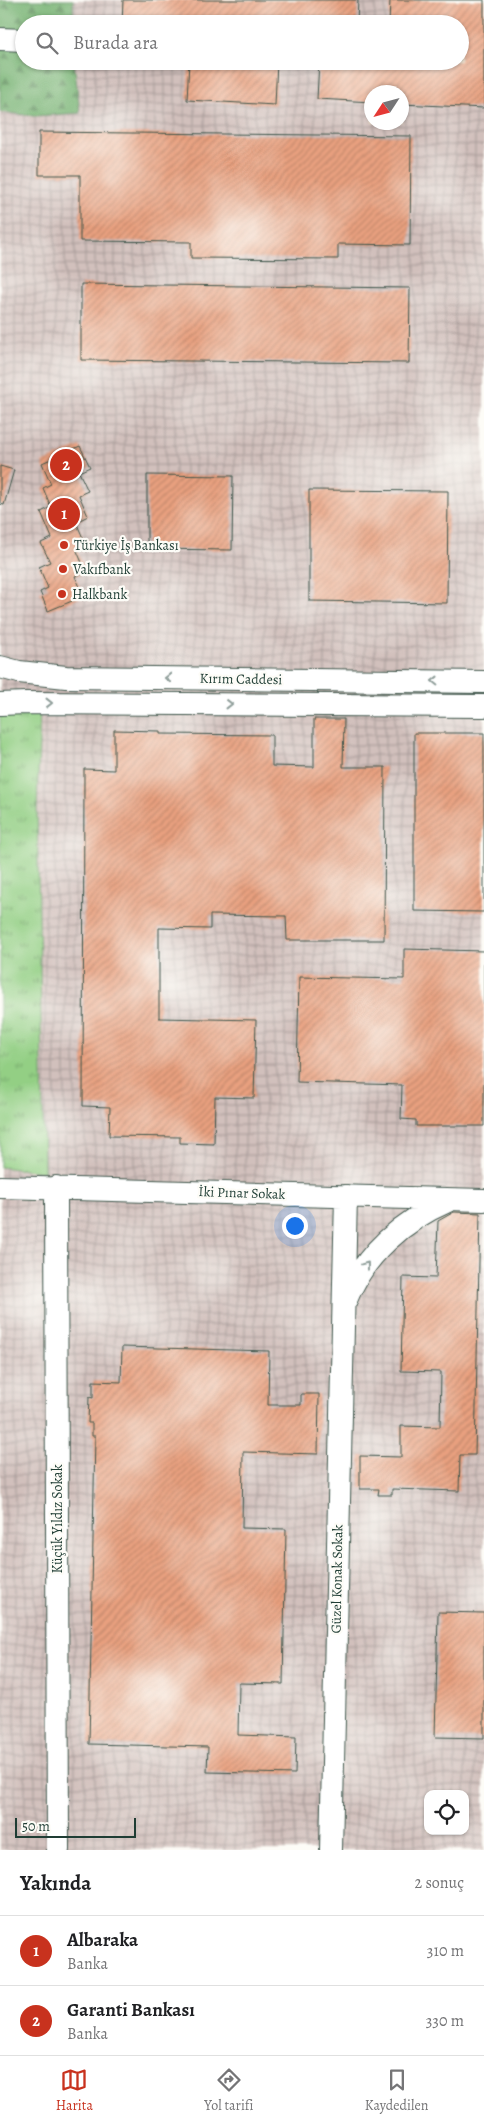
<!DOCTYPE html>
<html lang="tr">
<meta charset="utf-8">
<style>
body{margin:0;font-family:Alegreya,serif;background:#f2f2f2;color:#202124}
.controls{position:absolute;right:15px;bottom:15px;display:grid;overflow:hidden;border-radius:10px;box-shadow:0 1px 4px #0004}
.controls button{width:45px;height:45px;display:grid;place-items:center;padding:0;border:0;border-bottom:1px solid #e0e0e0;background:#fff;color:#202124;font:25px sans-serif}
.compass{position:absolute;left:364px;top:85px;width:45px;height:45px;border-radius:50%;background:#fff;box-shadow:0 1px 4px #0004;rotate:234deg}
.scale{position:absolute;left:15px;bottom:12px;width:121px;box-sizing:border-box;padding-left:5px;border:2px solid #1f3d34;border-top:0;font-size:14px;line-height:18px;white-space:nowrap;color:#1f3d34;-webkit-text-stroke:4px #fdfcf7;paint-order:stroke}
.you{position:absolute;left:294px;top:1225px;width:18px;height:18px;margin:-12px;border:4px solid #fff;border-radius:50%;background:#1a73e8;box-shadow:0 0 0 8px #1a73e833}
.badge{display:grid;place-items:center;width:32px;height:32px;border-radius:50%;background:#c8321e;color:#fff;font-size:16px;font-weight:700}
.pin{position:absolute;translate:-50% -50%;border:2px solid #fff;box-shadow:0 1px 5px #0006}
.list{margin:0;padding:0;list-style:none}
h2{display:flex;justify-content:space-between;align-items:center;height:65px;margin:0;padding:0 20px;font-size:21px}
h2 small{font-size:16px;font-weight:400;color:#757577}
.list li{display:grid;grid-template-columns:32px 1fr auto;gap:15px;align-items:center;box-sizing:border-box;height:70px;padding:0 20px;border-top:1px solid #e0e0e0}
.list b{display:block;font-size:19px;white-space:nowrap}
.list p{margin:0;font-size:16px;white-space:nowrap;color:#757577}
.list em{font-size:16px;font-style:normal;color:#757577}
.icon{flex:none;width:28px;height:28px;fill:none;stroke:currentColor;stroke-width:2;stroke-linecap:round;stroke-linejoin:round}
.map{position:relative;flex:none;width:484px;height:1850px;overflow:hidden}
.search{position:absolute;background:#fff;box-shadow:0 1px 4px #0004;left:15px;right:15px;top:15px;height:55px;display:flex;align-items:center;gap:12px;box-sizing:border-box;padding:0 18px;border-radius:28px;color:#757577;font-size:19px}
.sheet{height:205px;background:#fff}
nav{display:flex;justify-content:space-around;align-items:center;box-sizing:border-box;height:70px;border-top:1px solid #e0e0e0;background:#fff;font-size:14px;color:#757577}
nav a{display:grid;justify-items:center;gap:2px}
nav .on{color:#c8321e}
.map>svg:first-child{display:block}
</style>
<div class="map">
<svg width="484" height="1850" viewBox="0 0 484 1850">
<defs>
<pattern id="industrial-grid" width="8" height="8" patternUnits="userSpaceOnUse" patternTransform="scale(1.25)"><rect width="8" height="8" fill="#d1c0bc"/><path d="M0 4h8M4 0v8" fill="none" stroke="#a99d9a"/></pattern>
<pattern id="grass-tufts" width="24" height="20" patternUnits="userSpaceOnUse" patternTransform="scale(1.25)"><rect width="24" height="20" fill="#93cf84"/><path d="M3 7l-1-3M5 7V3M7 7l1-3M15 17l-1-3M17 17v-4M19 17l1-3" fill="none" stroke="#77a96d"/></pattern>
<pattern id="forest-firs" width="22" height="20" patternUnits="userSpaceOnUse" patternTransform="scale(1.25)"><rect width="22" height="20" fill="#76b272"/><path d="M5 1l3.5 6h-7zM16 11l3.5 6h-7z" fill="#60925e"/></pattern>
<pattern id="building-hatch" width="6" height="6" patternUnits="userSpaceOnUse" patternTransform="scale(1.25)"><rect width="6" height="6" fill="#e9a07f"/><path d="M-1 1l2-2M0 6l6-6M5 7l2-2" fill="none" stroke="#bc8469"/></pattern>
</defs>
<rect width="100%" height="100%" fill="#fdfcf7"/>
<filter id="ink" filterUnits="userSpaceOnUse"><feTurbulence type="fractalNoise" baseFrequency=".02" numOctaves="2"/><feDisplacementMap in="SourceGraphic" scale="10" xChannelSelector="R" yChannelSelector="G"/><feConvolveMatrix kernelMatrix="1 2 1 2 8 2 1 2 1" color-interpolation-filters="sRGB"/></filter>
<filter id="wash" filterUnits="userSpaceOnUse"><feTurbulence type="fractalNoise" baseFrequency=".0096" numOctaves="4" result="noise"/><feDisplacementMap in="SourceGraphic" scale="20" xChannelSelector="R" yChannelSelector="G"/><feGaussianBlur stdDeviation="1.12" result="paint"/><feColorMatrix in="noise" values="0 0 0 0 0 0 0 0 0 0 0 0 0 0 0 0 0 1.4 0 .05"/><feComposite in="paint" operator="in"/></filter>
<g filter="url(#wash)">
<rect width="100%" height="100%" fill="#f4e6cd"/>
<path fill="url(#industrial-grid)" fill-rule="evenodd" d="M 0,0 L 484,0 L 484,1850 L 0,1850 ZM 24,24 L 460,24 L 460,61 L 24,61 ZM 372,92 L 402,92 L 402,122 L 372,122 ZM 428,1794 L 465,1794 L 465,1831 L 428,1831 Z"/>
<path fill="url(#grass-tufts)" stroke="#59865c" d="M 40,706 L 37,812 L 44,1172 L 0,1167 L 0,714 Z"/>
<path fill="url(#forest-firs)" stroke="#4a7853" d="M 0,0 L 73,0 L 73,24 L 24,24 L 24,61 L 74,61 L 80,113 L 35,116 L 0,112 Z"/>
<g id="blocks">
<path fill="url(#building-hatch)" d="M 123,0 L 358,0 L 357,24 L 122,24 Z
M 390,0 L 484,0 L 484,108 L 402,104 L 402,92 L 372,92 L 372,102 L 317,99 L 319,61 L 460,61 L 460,24 L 389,24 Z
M 189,61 L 277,61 L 275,105 L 187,100 Z
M 39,132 L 411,136 L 410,245 L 338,244 L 338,259 L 191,258 L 191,242 L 80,241 L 80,175 L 39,175 Z
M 81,284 L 410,288 L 409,363 L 81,360 Z
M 80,446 L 90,467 L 79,472 L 88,491 L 79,495 L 88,516 L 76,522 L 87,547 L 77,551 L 86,572 L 75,576 L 84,596 L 48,611 L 40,592 L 48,588 L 39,567 L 50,562 L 41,543 L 52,538 L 41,512 L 51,507 L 43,488 L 51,484 L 42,463 Z
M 0,466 L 14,470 L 4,505 L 0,504 Z
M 147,475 L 233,476 L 232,550 L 147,549 Z
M 309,490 L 448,491 L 447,603 L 309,601 Z
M 314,719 L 344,719 L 343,767 L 385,767 L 384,940 L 287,940 L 286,916 L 210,915 L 210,929 L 159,928 L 159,1018 L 256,1020 L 254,1098 L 215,1097 L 214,1144 L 180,1143 L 180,1137 L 109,1136 L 110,1107 L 83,1106 L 84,769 L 114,770 L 114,730 L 160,731 L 160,734 L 272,735 L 272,766 L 314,767 Z
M 414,733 L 484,733 L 484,912 L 414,911 Z
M 404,949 L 484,951 L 484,1126 L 416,1126 L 416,1120 L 401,1119 L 402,1085 L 297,1082 L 299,977 L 404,979 Z
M 454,1212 L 480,1213 L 475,1455 L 460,1455 L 459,1491 L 392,1489 L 392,1495 L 378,1495 L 379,1489 L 360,1489 L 360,1456 L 401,1457 L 401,1426 L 440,1427 L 441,1372 L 401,1371 L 403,1277 L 436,1278 L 438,1221 Z
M 122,1347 L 269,1351 L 268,1405 L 301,1405 L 301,1394 L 319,1394 L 318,1454 L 243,1452 L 242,1528 L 286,1529 L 283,1684 L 239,1683 L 238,1735 L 296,1737 L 295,1774 L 207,1772 L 208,1747 L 89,1744 L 95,1436 L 92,1436 L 92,1423 L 88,1423 L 89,1397 L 93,1398 L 93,1381 L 121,1382 Z
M 438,1612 L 484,1613 L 484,1738 L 435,1737 Z"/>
</g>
</g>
<g filter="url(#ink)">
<use href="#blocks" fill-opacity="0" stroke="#3f564b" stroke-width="1"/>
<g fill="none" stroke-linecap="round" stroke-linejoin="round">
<g stroke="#3f564b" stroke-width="24">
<path id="minor" d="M 0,39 L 24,40
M 0,667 L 19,672 L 66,677 L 484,682
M 0,704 L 26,703 L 484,706
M 0,1187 L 484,1200
M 56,1187 L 58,1850
M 346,1300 C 364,1254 404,1220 448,1201
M 331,1850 L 346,1196"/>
</g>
<use href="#minor" stroke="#fff" stroke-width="22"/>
</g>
<defs><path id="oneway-chevron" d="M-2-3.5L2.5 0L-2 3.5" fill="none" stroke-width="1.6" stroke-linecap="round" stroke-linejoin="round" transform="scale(1.25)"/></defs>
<g stroke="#8f9e9a">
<use href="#oneway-chevron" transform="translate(168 678) rotate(-179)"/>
<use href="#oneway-chevron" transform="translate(435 681) rotate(-179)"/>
<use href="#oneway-chevron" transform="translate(49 703)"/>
<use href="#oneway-chevron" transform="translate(229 704)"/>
<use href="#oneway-chevron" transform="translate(366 1265) rotate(-53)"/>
</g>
</g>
<g fill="#c8321e" stroke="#fdfcf7" stroke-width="2">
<circle cx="64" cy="545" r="5"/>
<circle cx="63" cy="569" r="5"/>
<circle cx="62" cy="594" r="5"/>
</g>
<g text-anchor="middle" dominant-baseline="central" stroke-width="4.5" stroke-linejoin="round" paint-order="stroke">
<g font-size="14" fill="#1f3d34" stroke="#fdfcf7" text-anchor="start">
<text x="74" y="545">Türkiye İş Bankası</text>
<text x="73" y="569">Vakıfbank</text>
<text x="72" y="594">Halkbank</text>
</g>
<g font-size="14" fill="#1f3d34" stroke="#fdfcf7">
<text transform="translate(241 679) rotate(1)">Kırım Caddesi</text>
<text transform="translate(242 1193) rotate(2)">İki Pınar Sokak</text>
<text transform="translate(57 1519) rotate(-90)">Küçük Yıldız Sokak</text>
<text transform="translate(337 1579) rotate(-89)">Güzel Konak Sokak</text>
</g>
</g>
</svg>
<div class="controls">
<button><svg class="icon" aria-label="locate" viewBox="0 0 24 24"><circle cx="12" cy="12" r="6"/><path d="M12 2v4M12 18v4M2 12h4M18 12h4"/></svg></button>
</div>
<svg class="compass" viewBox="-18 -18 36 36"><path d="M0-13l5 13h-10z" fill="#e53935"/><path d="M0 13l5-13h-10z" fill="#757577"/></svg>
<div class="scale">50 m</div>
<div class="you"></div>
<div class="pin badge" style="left:64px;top:514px">1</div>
<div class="pin badge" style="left:66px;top:465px">2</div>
<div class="search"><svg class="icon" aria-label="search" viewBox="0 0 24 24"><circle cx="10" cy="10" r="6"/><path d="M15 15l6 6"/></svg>Burada ara</div>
</div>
<section class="sheet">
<h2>Yakında<small>2 sonuç</small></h2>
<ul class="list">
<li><span class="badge">1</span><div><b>Albaraka</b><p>Banka</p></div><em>310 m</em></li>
<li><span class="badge">2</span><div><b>Garanti Bankası</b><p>Banka</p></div><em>330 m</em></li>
</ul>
</section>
<nav>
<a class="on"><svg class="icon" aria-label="map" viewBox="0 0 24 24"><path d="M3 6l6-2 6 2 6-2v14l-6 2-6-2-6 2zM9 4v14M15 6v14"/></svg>Harita</a>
<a><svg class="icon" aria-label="directions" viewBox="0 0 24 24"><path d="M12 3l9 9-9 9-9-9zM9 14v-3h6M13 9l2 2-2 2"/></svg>Yol tarifi</a>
<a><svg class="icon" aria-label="saved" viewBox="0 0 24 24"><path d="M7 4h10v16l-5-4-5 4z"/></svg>Kaydedilen</a>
</nav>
